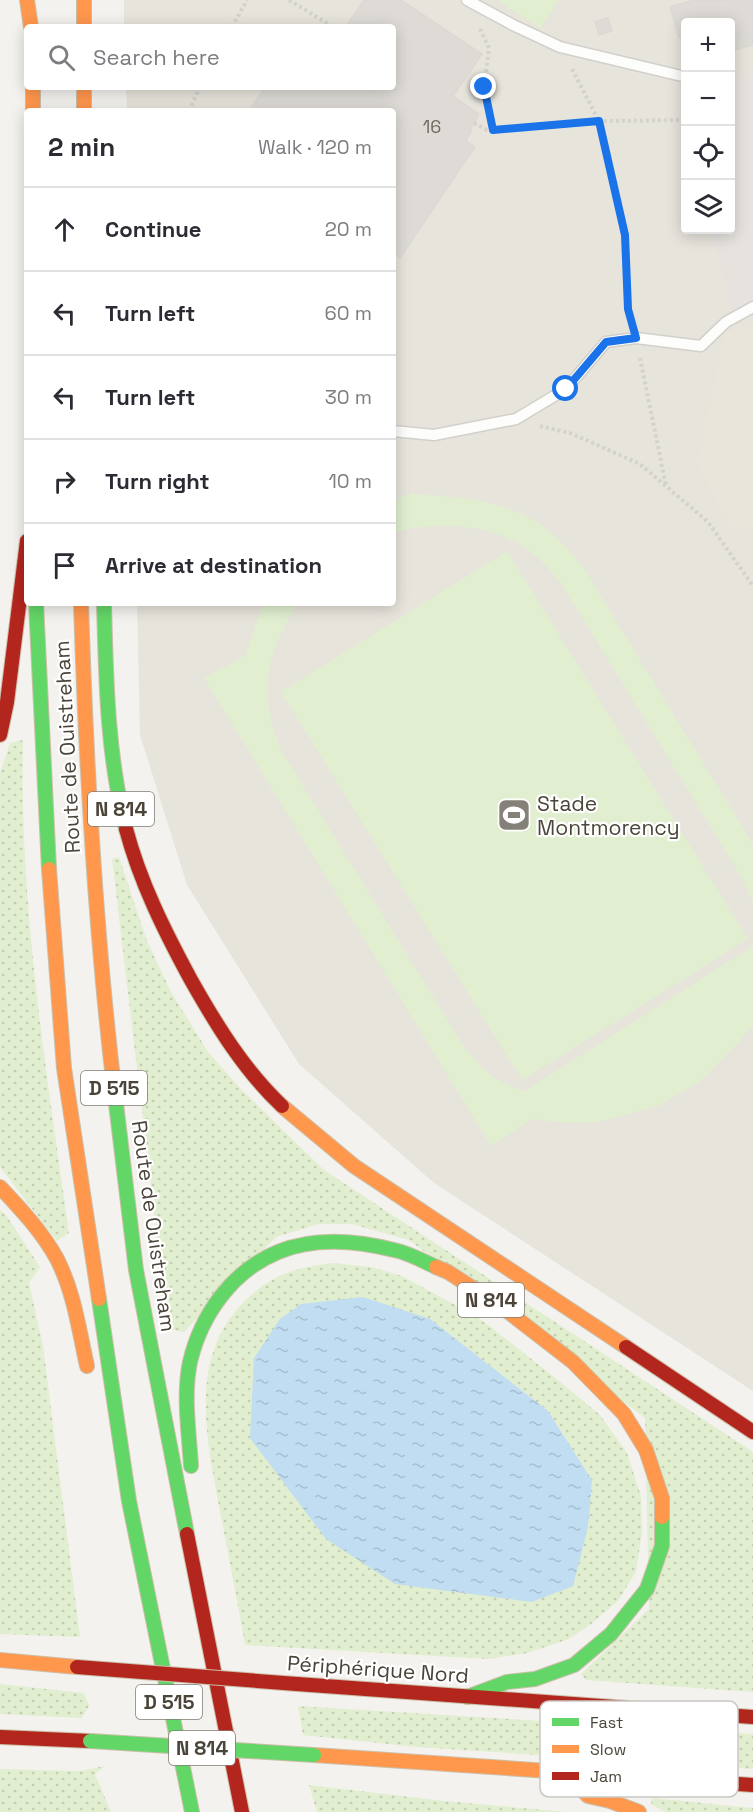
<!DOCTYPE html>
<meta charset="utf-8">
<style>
body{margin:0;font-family:"Space Grotesk",sans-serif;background:#f7f7f7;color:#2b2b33}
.controls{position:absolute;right:18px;top:18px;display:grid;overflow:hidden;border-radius:6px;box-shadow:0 3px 15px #0003}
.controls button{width:54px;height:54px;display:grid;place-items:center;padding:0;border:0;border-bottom:2px solid #e1e1e2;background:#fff;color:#2b2b33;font:30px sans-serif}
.stop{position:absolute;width:18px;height:18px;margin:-14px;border:4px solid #1a73e8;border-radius:50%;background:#fff}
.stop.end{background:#1a73e8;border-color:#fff;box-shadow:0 2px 6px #0008}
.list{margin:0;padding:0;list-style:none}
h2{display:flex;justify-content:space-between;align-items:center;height:78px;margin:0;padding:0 24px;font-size:26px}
h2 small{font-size:20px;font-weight:400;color:#7c7c81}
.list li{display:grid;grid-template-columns:39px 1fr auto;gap:18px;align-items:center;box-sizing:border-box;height:84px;padding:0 24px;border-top:2px solid #e1e1e2}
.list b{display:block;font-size:22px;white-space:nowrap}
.list em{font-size:20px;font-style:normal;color:#7c7c81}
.icon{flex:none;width:33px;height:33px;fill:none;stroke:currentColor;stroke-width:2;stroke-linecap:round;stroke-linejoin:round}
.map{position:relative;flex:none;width:753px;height:1812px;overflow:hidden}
.search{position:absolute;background:#fff;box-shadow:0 3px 15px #0003;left:24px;top:24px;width:372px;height:66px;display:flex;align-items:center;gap:15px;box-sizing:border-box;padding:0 21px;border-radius:6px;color:#7c7c81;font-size:22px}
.panel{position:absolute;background:#fff;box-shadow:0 3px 15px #0003;left:24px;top:108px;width:372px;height:498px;border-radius:6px}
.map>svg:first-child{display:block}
</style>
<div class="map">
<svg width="753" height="1812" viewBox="0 0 753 1812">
<defs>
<pattern id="grass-dots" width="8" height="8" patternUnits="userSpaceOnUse" patternTransform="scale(1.5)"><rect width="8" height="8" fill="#e1eecf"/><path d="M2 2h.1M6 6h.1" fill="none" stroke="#c3cdb2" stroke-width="1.8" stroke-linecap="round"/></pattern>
<pattern id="water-ripples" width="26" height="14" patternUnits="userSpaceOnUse" patternTransform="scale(1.5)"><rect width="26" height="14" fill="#c0ddf1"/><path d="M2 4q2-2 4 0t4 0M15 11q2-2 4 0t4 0" fill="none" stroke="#a6bfcf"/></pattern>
</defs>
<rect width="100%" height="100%" fill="#f4f2ee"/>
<path fill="#e7e4dc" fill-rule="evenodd" d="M 124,0 L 753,0 L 753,1391 L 434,1183 L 299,1064 L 187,885 L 140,735 L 137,603 L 393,603 L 393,111 L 127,111 L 126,87 L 393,87 L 393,27 L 124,27 ZM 686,22 L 730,22 L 730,230 L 686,230 Z"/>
<path fill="#eae5da" d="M 753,327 L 753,527 L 732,530 L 700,470 L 698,459 L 725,331 Z"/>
<path fill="url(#grass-dots)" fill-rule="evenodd" d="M 23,740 C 19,905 46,1069 69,1233 L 57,1241 L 0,1167 L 0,773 L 10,743 Z
M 119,857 L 147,941 L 171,992 L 208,1052 L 240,1088 L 324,1170 L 753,1452 L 753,1692 L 586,1680 L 581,1674 L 649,1609 L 645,1418 L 409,1240 L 352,1224 L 319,1224 L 276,1237 L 184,1332 L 168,1329 L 112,859 Z
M 0,1210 L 6,1215 L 40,1267 L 29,1283 L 43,1346 L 80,1637 L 0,1634 Z
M 332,1263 L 371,1267 L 402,1276 L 479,1318 L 553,1376 L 600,1415 L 627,1453 L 641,1496 L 642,1532 L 636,1572 L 618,1601 L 591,1624 L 569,1639 L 527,1653 L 488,1659 L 245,1645 C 237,1599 228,1553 219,1506 C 206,1436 188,1355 246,1300 C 260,1286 277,1275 296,1270 C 308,1266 320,1265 332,1263 ZM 430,1319 L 548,1411 L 592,1480 Z
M 0,1684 L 84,1693 L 89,1706 L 82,1718 L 0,1714 Z
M 298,1706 L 753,1734 L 753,1769 L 417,1747 L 303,1735 Z
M 105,1766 L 95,1774 L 111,1812 L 0,1812 L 0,1769 L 79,1771 Z
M 309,1785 L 444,1801 L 568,1812 L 317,1812 Z
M 652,1798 L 753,1808 L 753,1812 L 665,1812 L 651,1804 Z"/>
<path fill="#e1eecf" d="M 497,0 L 559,0 L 540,28 Z
M 412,494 C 452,496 507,500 541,525 C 558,537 570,552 583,567 L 753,844 L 753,903 L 742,878 L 561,583 C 550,570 539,557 525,547 C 488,523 434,521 393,533 L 393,500 Z
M 507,551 L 748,939 L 522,1080 L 281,692 Z
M 263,603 L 298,603 C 277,638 261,671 270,714 C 272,726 277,738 281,750 L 464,1047 C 486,1072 492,1081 525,1091 L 753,946 L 753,1025 L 739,1042 L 702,1080 L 658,1106 L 599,1122 L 566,1123 L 532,1119 L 491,1146 L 204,678 L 245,656 Z"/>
<path fill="#e6e3df" d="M 753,71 L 753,317 L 736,319 L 710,230 L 730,230 L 731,78 Z"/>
<path fill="url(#water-ripples)" d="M 363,1297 L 430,1319 L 548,1411 L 592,1480 L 588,1527 L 573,1586 L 532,1602 L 395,1584 L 326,1539 L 250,1438 L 254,1358 L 280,1319 L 301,1304 Z"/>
<path fill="#dedbd6" stroke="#dcd9d4" stroke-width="1.5" d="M 364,0 L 401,0 L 482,54 L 453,96 L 479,114 L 470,129 L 472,130 L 466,141 L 475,147 L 400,258 L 393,252 L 393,111 L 249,111 L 265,87 L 393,87 L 393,27 L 347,25 Z
M 694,0 L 753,0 L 753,45 L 730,51 L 730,22 L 686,22 L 686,35 L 679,37 L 670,7 Z
M 608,18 L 612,31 L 599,35 L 595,22 Z"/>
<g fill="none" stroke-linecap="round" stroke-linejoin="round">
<g stroke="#d2d0cb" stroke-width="13">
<path id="lane" d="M 467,0 L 513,25 L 560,47 L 686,77
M 393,431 L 434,435 L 516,419 L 566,389 L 606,342 L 636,338 L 701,346 L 726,322 L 753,307"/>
</g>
<g stroke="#ccbfa9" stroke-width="16">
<path id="fast" d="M 36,603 L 49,869
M 104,603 C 106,679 107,754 126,829
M 114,1087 L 136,1270 L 187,1534
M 99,1299 L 129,1501 L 192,1812
M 191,1466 C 189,1432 183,1395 190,1362 C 201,1315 232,1271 278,1252 C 314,1237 358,1241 394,1250 C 409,1253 423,1261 436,1267
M 467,1697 L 507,1682 L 535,1679 L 574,1665 L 611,1634 L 647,1589 L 662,1546 L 662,1517"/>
</g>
<g stroke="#ccbfa9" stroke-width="16">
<path id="slow" d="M 27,0 L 31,27
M 84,0 L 84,27
M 33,87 L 33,111
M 84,87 L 84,111
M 81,603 C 86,765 95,927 114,1087
M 49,869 L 64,1068 L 99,1299
M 282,1106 L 354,1166 L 626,1347
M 0,1187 C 21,1209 43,1233 57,1259 C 74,1292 79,1330 87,1366
M 436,1267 L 448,1272 L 502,1307 L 573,1362 L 624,1414 L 646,1450 L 662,1498 L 662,1517
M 0,1660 L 77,1667
M 314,1755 L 564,1772
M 566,1773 L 588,1796 L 610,1801 L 639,1812"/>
</g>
<g stroke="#ccbfa9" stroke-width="16">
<path id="jam" d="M 0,735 L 7,702 L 27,541
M 126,829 C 140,882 165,932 191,980 C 217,1026 244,1070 282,1106
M 626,1347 L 753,1432
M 187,1534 L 242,1812
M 297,1684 L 753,1717
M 0,1737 L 90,1741
M 564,1772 L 753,1785"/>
</g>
<path stroke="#d3d2cc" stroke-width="4" stroke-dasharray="3 3" stroke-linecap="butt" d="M 289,0 L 333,27
M 232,27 L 247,0
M 480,29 L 489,48 L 484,87 L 493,130
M 572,69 L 599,121 L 625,235 L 628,309 L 631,321
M 189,111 L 200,87
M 474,123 L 487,130 L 493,130 L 599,121 L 686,120
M 640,358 L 666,486
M 540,426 L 570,433 L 640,464 L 708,522 L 753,586"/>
<use href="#lane" stroke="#fdfdfc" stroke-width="10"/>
<use href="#fast" stroke="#63d668" stroke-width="14"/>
<use href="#slow" stroke="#ff974d" stroke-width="14"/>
<use href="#jam" stroke="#b3261e" stroke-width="14"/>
<g stroke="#ccbfa9" stroke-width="16" stroke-linecap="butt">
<path id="fast-bridge" d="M 90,1741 L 314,1755"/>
</g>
<g stroke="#ccbfa9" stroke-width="16" stroke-linecap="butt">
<path id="jam-bridge" d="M 77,1667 L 297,1684"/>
</g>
<use href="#fast-bridge" stroke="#63d668" stroke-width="14"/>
<use href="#jam-bridge" stroke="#b3261e" stroke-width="14"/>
</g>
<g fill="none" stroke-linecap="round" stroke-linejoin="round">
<path stroke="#1a73e8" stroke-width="8" d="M 484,87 L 493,130 L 599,121 L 625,235 L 628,309 L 636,338 L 606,342 L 566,389"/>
</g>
<defs>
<g id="stadium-square" transform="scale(1.725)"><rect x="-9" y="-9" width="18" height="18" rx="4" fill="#868178" stroke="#fff"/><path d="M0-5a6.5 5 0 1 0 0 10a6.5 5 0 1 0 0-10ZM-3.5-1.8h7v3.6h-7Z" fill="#fff"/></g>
</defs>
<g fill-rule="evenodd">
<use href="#stadium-square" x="514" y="815"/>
</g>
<g text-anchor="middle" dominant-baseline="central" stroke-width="4.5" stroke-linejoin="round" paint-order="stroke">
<g font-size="18" fill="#706a61">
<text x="432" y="126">16</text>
</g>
<g fill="#fff" stroke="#817c74" stroke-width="1.5">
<rect x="88" y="792" width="66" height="34" rx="4.5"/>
<rect x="81" y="1071" width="66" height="34" rx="4.5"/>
<rect x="458" y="1283" width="66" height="34" rx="4.5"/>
<rect x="136" y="1685" width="66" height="34" rx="4.5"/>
<rect x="169" y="1731" width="66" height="34" rx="4.5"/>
</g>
<g font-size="20" font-weight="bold" fill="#4b4439">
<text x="121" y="809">N 814</text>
<text x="114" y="1088">D 515</text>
<text x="491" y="1300">N 814</text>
<text x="169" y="1702">D 515</text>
<text x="202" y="1748">N 814</text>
</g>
<g font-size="21" fill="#4b4439" stroke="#fff">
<text transform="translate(67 747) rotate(-93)">Route de Ouistreham</text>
<text transform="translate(154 1226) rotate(82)">Route de Ouistreham</text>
<text transform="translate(378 1669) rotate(4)">Périphérique Nord</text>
</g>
<g font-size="21" fill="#4b4439" stroke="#fff" text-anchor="start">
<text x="537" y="803">Stade<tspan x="537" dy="24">Montmorency</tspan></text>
</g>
</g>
<rect x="540" y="1701" width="198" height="96" rx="9" fill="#fff" stroke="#c9c7c4" stroke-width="1.5"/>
<rect x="552" y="1718" width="27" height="8" fill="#63d668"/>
<rect x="552" y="1745" width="27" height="8" fill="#ff974d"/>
<rect x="552" y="1772" width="27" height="8" fill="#b3261e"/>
<g font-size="16" fill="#4b4439">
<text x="590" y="1728">Fast</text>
<text x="590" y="1755">Slow</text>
<text x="590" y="1782">Jam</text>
</g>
</svg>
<div class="controls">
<button>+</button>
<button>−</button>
<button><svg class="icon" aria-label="locate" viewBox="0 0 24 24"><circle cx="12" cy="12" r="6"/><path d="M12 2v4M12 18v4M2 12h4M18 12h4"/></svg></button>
<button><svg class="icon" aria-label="layers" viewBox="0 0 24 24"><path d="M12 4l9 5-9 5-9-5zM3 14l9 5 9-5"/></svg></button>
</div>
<div class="stop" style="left:566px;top:389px"></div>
<div class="stop end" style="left:484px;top:87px"></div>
<div class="search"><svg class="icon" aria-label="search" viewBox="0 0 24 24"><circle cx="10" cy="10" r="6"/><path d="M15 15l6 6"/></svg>Search here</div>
<section class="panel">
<h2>2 min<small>Walk · 120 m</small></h2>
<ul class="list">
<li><svg class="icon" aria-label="ahead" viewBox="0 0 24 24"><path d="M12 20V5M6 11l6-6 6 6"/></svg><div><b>Continue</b></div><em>20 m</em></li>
<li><svg class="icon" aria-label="left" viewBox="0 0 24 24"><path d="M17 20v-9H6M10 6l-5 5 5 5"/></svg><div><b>Turn left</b></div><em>60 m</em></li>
<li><svg class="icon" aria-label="left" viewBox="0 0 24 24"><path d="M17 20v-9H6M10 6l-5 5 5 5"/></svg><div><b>Turn left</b></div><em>30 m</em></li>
<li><svg class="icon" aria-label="right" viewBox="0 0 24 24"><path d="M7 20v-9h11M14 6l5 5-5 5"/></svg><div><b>Turn right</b></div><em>10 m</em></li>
<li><svg class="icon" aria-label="arrive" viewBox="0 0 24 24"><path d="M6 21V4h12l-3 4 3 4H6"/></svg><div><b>Arrive at destination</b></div></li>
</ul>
</section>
</div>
